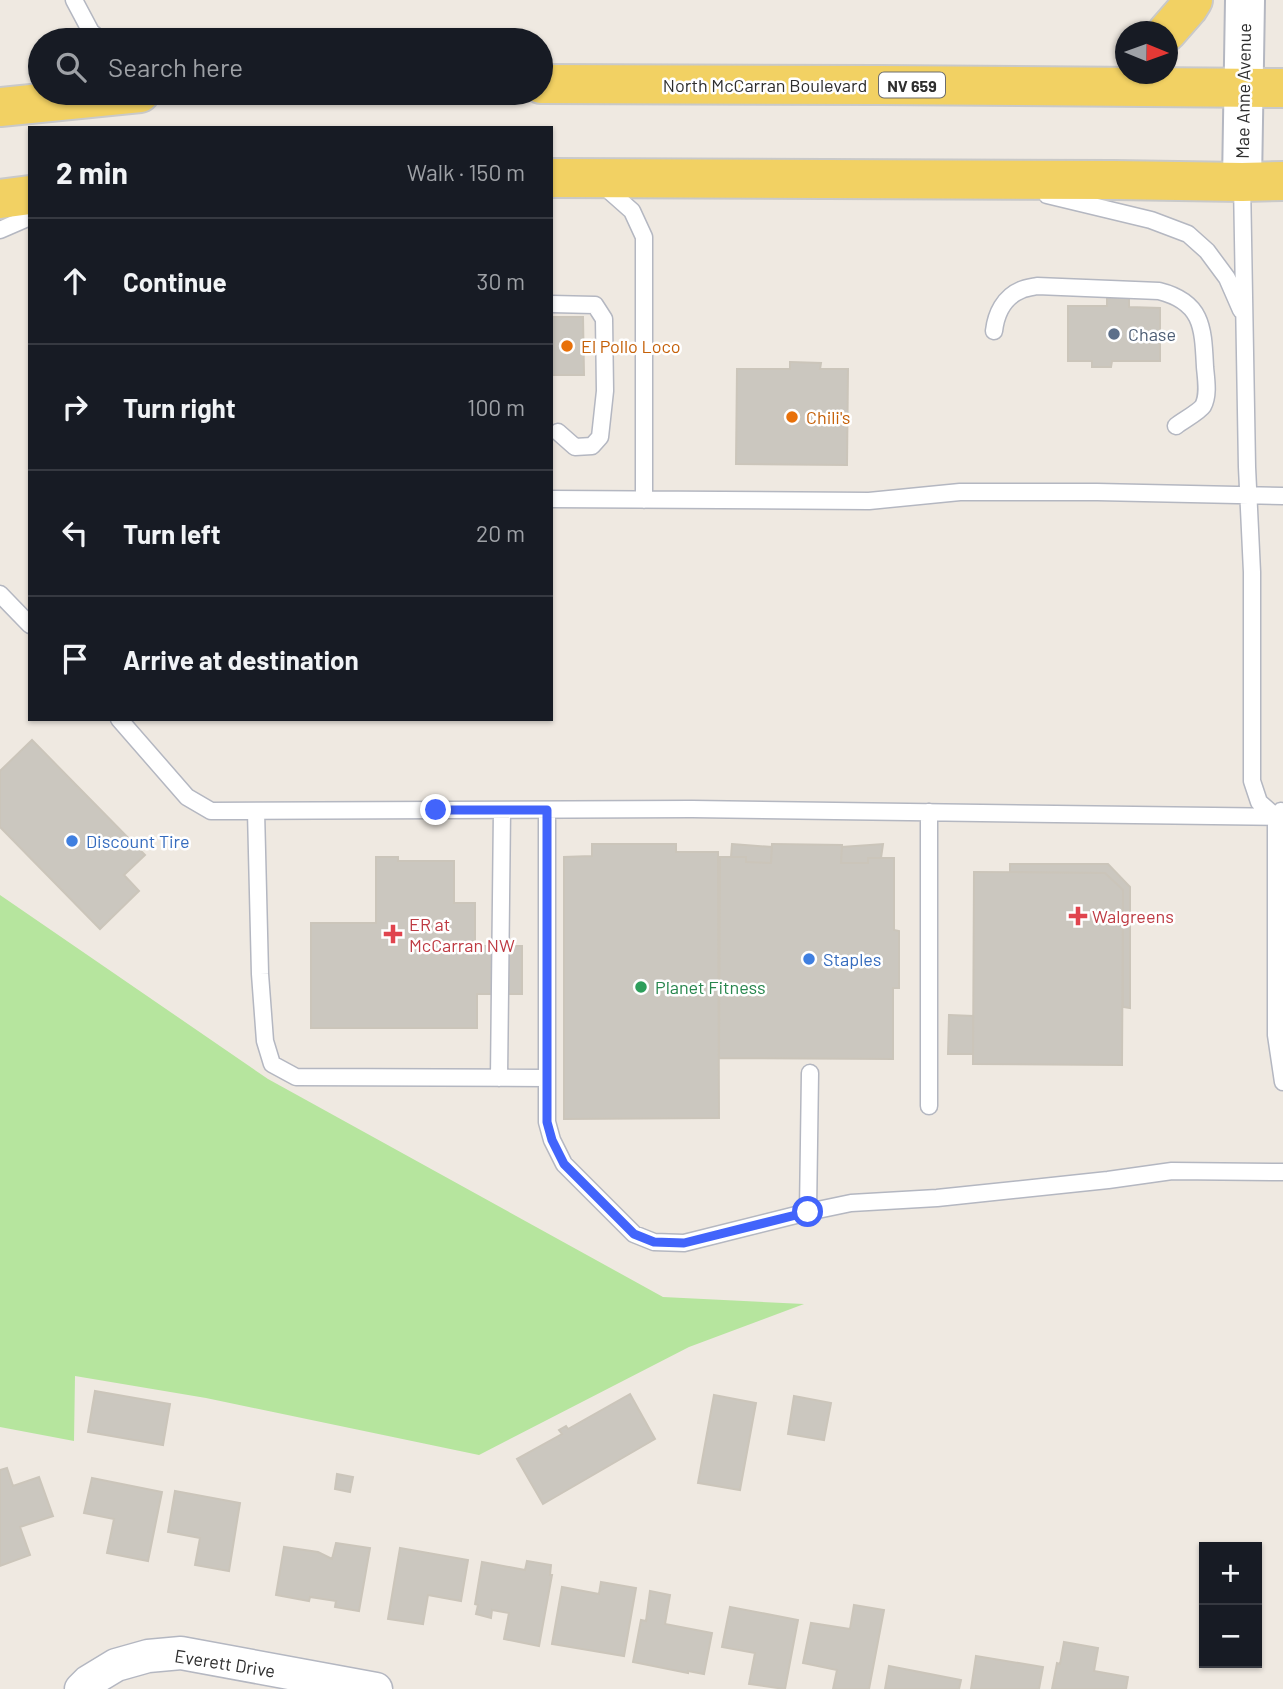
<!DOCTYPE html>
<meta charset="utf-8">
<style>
body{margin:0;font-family:Barlow,sans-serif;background:#242831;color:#f1f3f6}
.controls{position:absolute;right:21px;bottom:21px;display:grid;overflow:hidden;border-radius:0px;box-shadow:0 2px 5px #0004}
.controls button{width:63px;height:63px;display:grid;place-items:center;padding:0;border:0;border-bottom:2px solid #363941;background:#171b24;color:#f1f3f6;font:35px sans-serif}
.compass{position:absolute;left:1115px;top:21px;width:63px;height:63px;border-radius:50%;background:#171b24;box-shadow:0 2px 5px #0004;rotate:91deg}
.stop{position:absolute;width:21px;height:21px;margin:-16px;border:5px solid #4264fb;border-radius:50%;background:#fff}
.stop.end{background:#4264fb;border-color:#fff;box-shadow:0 2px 7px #0008}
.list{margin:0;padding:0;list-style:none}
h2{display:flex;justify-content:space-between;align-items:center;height:91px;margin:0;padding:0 28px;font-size:30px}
h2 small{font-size:23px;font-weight:400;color:#9ea1a6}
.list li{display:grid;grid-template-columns:46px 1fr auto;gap:21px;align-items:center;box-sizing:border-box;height:126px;padding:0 28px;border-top:2px solid #363941}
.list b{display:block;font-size:26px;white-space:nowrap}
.list em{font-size:23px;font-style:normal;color:#9ea1a6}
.icon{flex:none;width:38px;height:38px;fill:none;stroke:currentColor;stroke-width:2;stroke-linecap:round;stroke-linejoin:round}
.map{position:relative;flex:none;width:1283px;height:1689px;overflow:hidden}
.search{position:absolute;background:#171b24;box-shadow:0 2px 5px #0004;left:28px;top:28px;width:525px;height:77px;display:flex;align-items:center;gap:18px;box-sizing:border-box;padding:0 24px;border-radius:38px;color:#9ea1a6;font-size:26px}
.panel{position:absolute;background:#171b24;box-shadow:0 2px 5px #0004;left:28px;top:126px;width:525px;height:595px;border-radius:0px}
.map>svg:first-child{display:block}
</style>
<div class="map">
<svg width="1283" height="1689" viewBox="0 0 1283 1689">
<rect width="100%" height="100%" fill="#efe9e1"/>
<path fill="#b6e59e" d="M 0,895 L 268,1079 L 663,1297 L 804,1304 L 689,1347 L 479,1455 L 206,1398 L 75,1376 L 74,1441 L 0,1427 Z"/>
<path fill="#cbc7bf" stroke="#cbc5ba" stroke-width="2" d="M 1107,295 L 1129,295 L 1129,307 L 1160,308 L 1160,361 L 1112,361 L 1111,367 L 1092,367 L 1092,361 L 1068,361 L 1068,306 L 1107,306 Z
M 551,317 L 583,317 L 584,375 L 551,375 Z
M 790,362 L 821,363 L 820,369 L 848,369 L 847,465 L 736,464 L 737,369 L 790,369 Z
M 32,740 L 145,855 L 124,875 L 139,891 L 100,929 L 0,827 L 0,771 Z
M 592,844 L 676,844 L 676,852 L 718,852 L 719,1118 L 564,1119 L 564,857 L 592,856 Z
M 732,844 L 772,847 L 771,863 L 746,862 L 746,857 L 731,857 Z
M 772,844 L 842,845 L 841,863 L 868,863 L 868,858 L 894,858 L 894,930 L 899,931 L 899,988 L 893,988 L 893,1059 L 719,1058 L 720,857 L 746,857 L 746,862 L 771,863 Z
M 883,844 L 881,858 L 868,858 L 868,863 L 841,863 L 842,847 Z
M 376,857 L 398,857 L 398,861 L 454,861 L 454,903 L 475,903 L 475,946 L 522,946 L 522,994 L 477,994 L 477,1028 L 311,1028 L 311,923 L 376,923 Z
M 1010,864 L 1108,864 L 1130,887 L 1130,1008 L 1123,1007 L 1123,890 L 1105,873 L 1010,872 Z
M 974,872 L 1105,873 L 1123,890 L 1122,1065 L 973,1064 Z
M 949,1015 L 973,1016 L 973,1054 L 948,1054 Z
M 95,1391 L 170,1404 L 163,1445 L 88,1432 Z
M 630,1394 L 655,1439 L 543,1504 L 517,1459 L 562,1434 L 559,1430 L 566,1426 L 568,1429 Z
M 714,1395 L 756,1403 L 740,1490 L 698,1483 Z
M 794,1396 L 831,1403 L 824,1440 L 788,1434 Z
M 7,1468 L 13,1486 L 39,1477 L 53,1516 L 20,1527 L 30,1555 L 0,1566 L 0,1470 Z
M 337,1474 L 353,1477 L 350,1492 L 335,1489 Z
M 92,1478 L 162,1492 L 148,1561 L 107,1553 L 114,1519 L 84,1513 Z
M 175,1491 L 240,1503 L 229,1571 L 195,1565 L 200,1538 L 168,1532 Z
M 336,1543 L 370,1548 L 359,1611 L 335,1607 L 336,1601 L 310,1597 L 309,1601 L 276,1595 L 284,1547 L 318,1552 L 332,1559 Z
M 400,1548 L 468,1560 L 461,1601 L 428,1595 L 423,1624 L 388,1619 Z
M 527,1561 L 551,1565 L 550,1575 L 552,1575 L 539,1646 L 504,1639 L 509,1613 L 492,1610 L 491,1618 L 476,1614 L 478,1605 L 475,1604 L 482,1562 L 525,1570 Z
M 601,1582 L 636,1588 L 624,1656 L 552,1644 L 562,1587 L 599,1594 Z
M 650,1591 L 670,1595 L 665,1624 L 712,1633 L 704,1674 L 688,1671 L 688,1673 L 633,1662 L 641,1620 L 646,1621 Z
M 854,1605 L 884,1610 L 869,1689 L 833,1689 L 837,1670 L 803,1663 L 811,1623 L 850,1629 Z
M 730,1607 L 798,1620 L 785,1689 L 749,1684 L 755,1653 L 722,1647 Z
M 1064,1642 L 1098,1648 L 1094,1671 L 1128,1677 L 1126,1689 L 1052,1689 L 1057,1663 L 1060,1664 Z
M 976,1656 L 1043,1667 L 1039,1689 L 971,1689 Z
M 889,1666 L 961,1680 L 959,1689 L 885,1689 Z"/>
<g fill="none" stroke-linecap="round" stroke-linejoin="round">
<g stroke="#b4b7c1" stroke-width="19">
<path id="service" d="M 74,0 L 91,32 L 101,40
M 1242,182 L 1247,467 L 1252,572 L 1252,781 L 1259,802 L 1276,817
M 602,187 L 606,188 L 632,211 L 644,237 L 644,500
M 1047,195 L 1151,220 L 1188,234 L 1207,251 L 1227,278 L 1241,310
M 0,230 L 30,217
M 551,304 L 595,305 L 604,319 L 605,391 L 600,437 L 592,446 L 575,447 L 558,432
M 994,331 C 996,314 1004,297 1021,290 C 1025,288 1032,287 1037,286 L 1159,291 C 1203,302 1203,328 1205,367 C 1206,379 1209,395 1203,406 C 1199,412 1182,421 1176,426
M 551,499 L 869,501 L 960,492 L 1097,492 L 1283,496
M 0,594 L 30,625
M 119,719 L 187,797 L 211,811 L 692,809 L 1283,817
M 547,810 L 547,1122 L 552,1140 L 564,1164 L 634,1234 L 654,1242 L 684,1243 L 808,1212 L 851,1203 L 937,1198 L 1108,1180 L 1172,1171 L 1283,1172
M 256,811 L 260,974 L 265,1041 L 272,1064 L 296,1077 L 547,1078
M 1281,811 L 1276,817 L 1276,1035 L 1283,1082
M 499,1078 L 502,810
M 929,1106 L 929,812
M 808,1212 L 810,1073"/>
</g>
<g stroke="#b4b7c1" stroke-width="35">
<path id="minor" d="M 81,1689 L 88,1682 L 116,1665 L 148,1656 L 181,1653 L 376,1689"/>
</g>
<g stroke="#b4b7c1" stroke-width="42">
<path id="secondary" d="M 1242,182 L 1245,0"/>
</g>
<g stroke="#c9c9c9" stroke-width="42">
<path id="primary" d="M 1167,32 L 1188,8 L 1193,0
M 541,84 L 878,85 L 1283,88
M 0,107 L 140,93
M 551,178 L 1114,180 L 1242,182 L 1283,181
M 0,199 L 30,195"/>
</g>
<use href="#service" stroke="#fff" stroke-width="16"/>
<use href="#minor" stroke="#fff" stroke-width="32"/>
<use href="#secondary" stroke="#fff" stroke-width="38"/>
<use href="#primary" stroke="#f2d163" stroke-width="38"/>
</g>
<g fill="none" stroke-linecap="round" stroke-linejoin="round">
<path stroke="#4264fb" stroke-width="9" d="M 436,810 L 547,810 L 547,1122 L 552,1140 L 564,1164 L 634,1234 L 654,1242 L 684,1243 L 808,1212"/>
</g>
<circle fill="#5c6f8a" stroke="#fff" stroke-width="2.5" cx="1114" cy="334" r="7"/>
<g fill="#e8710a" stroke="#fff" stroke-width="2.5">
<circle cx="567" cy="346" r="7"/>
<circle cx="792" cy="417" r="7"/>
</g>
<g fill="#3f7fe0" stroke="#fff" stroke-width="2.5">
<circle cx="72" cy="841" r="7"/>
<circle cx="809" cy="959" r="7"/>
</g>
<g fill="#e0444e" stroke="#fff" stroke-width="2.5">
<path d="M1074.5 905.5h7v7h7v7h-7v7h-7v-7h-7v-7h7z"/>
<path d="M389.5 923.5h7v7h7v7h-7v7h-7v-7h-7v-7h7z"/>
</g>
<circle fill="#2e9e5b" stroke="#fff" stroke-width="2.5" cx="641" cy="987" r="7"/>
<g text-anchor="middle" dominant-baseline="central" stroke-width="5" stroke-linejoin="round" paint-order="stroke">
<rect fill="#fff" stroke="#6d6d6d" stroke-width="2" x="879" y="72.5" width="66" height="25" rx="5"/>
<g font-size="16" font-weight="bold" fill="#2e2e2e">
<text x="912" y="85">NV 659</text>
</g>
<g font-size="18" fill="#2e2e2e" stroke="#fff">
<text x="765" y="85">North McCarran Boulevard</text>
<text transform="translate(1243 91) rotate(-89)">Mae Anne Avenue</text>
<text transform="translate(225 1663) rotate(9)">Everett Drive</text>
</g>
<g font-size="18" fill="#4e5e75" stroke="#fff" text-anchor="start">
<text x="1128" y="334">Chase</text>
</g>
<g font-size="18" fill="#c56008" stroke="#fff" text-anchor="start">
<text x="581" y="346">El Pollo Loco</text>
<text x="806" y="417">Chili's</text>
</g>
<g font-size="18" fill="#366cbe" stroke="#fff" text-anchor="start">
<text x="86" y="841">Discount Tire</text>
<text x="823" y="959">Staples</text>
</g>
<g font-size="18" fill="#be3a42" stroke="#fff" text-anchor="start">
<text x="1092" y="916">Walgreens</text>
<text x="409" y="924">ER at<tspan x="409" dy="21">McCarran NW</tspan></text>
</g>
<g font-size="18" fill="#27864d" stroke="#fff" text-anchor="start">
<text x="655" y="987">Planet Fitness</text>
</g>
</g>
</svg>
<div class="controls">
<button>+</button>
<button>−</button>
</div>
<svg class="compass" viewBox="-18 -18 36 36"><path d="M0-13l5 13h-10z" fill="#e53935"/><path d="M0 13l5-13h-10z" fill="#9ea1a6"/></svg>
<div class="stop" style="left:808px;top:1212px"></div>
<div class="stop end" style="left:436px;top:810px"></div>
<div class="search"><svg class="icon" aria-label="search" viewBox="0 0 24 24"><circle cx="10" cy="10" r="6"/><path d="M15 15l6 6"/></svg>Search here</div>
<section class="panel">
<h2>2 min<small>Walk · 150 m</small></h2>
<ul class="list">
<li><svg class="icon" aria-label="ahead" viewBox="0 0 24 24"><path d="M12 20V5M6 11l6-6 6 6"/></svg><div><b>Continue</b></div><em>30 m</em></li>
<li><svg class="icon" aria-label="right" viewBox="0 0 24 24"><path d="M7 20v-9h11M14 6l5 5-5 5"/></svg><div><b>Turn right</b></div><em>100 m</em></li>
<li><svg class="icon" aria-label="left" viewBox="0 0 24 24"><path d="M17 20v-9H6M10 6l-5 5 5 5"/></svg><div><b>Turn left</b></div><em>20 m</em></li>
<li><svg class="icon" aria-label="arrive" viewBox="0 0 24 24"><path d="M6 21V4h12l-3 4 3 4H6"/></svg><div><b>Arrive at destination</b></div></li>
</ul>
</section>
</div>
